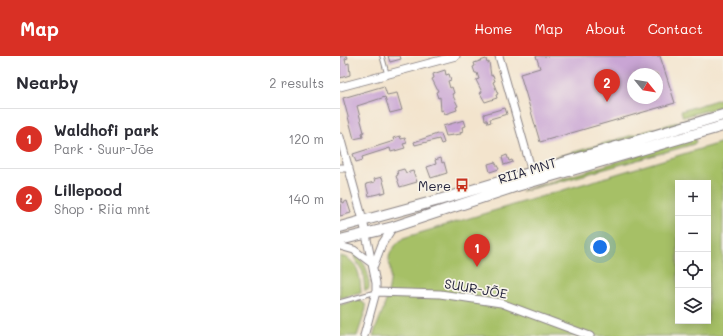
<!DOCTYPE html>
<meta charset="utf-8">
<style>
body{margin:0;font-family:Mali,sans-serif;background:#f2f2f3;color:#2b2b33}
.controls{position:absolute;right:12px;bottom:12px;display:grid;overflow:hidden;border-radius:0px;box-shadow:0 2px 10px #0003}
.controls button{width:36px;height:36px;display:grid;place-items:center;padding:0;border:0;border-bottom:1px solid #e1e1e2;background:#fff;color:#2b2b33;font:20px sans-serif}
.compass{position:absolute;left:287px;top:12px;width:36px;height:36px;border-radius:50%;background:#fff;box-shadow:0 2px 10px #0003;rotate:120deg}
.you{position:absolute;left:260px;top:191px;width:14px;height:14px;margin:-10px;border:3px solid #fff;border-radius:50%;background:#1a73e8;box-shadow:0 0 0 6px #1a73e833}
.badge{display:grid;place-items:center;width:26px;height:26px;border-radius:50%;background:#d93025;color:#fff;font-size:13px;font-weight:700}
.pin{position:absolute;translate:-50% -33px;filter:drop-shadow(0 1px 2px #0008)}
.pin::after{content:'';position:absolute;top:21px;width:14px;height:12px;background:inherit;clip-path:polygon(0 0,100% 0,50% 100%)}
.list{margin:0;padding:0;list-style:none}
h2{display:flex;justify-content:space-between;align-items:center;height:52px;margin:0;padding:0 16px;font-size:17px}
h2 small{font-size:13px;font-weight:400;color:#7c7c81}
.list li{display:grid;grid-template-columns:26px 1fr auto;gap:12px;align-items:center;box-sizing:border-box;height:60px;padding:0 16px;border-top:1px solid #e1e1e2}
.list b{display:block;font-size:15px;white-space:nowrap}
.list p{margin:0;font-size:13px;white-space:nowrap;color:#7c7c81}
.list em{font-size:13px;font-style:normal;color:#7c7c81}
.icon{flex:none;width:22px;height:22px;fill:none;stroke:currentColor;stroke-width:2;stroke-linecap:round;stroke-linejoin:round}
.map{position:relative;flex:none;width:383px;height:280px;overflow:hidden}
header{display:flex;align-items:center;gap:24px;box-sizing:border-box;height:56px;padding:0 20px;background:#d93025;color:#fff}
header strong{font-size:19px}
nav{display:flex;gap:22px;margin-inline-start:auto;font-size:14px}
main{display:flex}
aside{flex:1;background:#fff}
.map>svg:first-child{display:block}
</style>
<header>
<strong>Map</strong>
<nav><a>Home</a><a>Map</a><a>About</a><a>Contact</a></nav>
</header>
<main>
<aside>
<h2>Nearby<small>2 results</small></h2>
<ul class="list">
<li><span class="badge">1</span><div><b>Waldhofi park</b><p>Park · Suur-Jõe</p></div><em>120 m</em></li>
<li><span class="badge">2</span><div><b>Lillepood</b><p>Shop · Riia mnt</p></div><em>140 m</em></li>
</ul>
</aside>
<div class="map">
<svg width="383" height="280" viewBox="0 0 383 280">
<rect width="100%" height="100%" fill="#f7f3e8"/>
<filter id="ink" filterUnits="userSpaceOnUse"><feTurbulence type="fractalNoise" baseFrequency=".025" numOctaves="2"/><feDisplacementMap in="SourceGraphic" scale="8" xChannelSelector="R" yChannelSelector="G"/><feConvolveMatrix kernelMatrix="1 2 1 2 8 2 1 2 1" color-interpolation-filters="sRGB"/></filter>
<filter id="wash" filterUnits="userSpaceOnUse"><feTurbulence type="fractalNoise" baseFrequency=".012" numOctaves="4" result="noise"/><feDisplacementMap in="SourceGraphic" scale="16" xChannelSelector="R" yChannelSelector="G"/><feGaussianBlur stdDeviation="0.9" result="paint"/><feColorMatrix in="noise" values="0 0 0 0 0 0 0 0 0 0 0 0 0 0 0 0 0 1.4 0 .05"/><feComposite in="paint" operator="in"/></filter>
<g filter="url(#wash)">
<rect width="100%" height="100%" fill="#f3e4cd"/>
<path fill="#a6c066" stroke="#647150" fill-rule="evenodd" d="M 383,42 L 383,50 L 343,61 L 341,55 Z
M 383,53 L 377,57 L 199,109 L 196,107 Z
M 355,82 L 356,86 L 354,88 L 226,124 L 181,135 Z
M 383,86 L 383,280 L 33,280 C 39,263 48,245 50,226 C 53,203 40,203 63,182 ZM 338,127 L 368,127 L 368,265 L 338,265 Z
M 14,197 C 27,207 29,218 29,233 L 25,235 L 23,216 L 15,203 Z
M 0,200 C 19,204 20,220 21,237 L 0,242 Z
M 18,244 L 25,248 L 26,253 L 17,280 L 0,280 L 0,249 Z"/>
<g id="blocks">
<path fill="#c9a5d4" fill-rule="evenodd" d="M 0,0 L 7,0 L 8,2 L 5,3 L 6,8 L 9,7 L 10,19 L 0,22 Z
M 48,0 L 60,0 L 61,3 L 50,6 Z
M 196,0 L 320,0 L 335,47 L 200,86 L 180,18 L 200,12 ZM 293,18 L 317,18 L 317,42 L 293,42 Z
M 146,3 L 147,7 L 149,6 L 151,20 L 153,19 L 155,25 L 153,26 L 158,38 L 156,39 L 157,42 L 145,46 L 140,37 L 142,36 L 136,24 L 139,23 L 137,17 L 135,17 L 133,11 L 135,10 L 134,7 Z
M 105,14 L 106,19 L 109,18 L 111,24 L 108,25 L 110,32 L 112,31 L 114,37 L 112,38 L 118,50 L 116,51 L 117,54 L 105,58 L 103,54 L 101,55 L 100,41 L 98,42 L 96,36 L 98,35 L 92,23 L 94,22 L 93,18 Z
M 44,30 L 47,39 L 57,37 L 62,54 L 50,57 L 45,41 L 17,50 L 24,76 L 22,77 L 23,81 L 14,83 L 3,42 Z
M 165,52 L 167,58 L 150,63 L 151,66 L 148,67 L 147,64 L 145,64 L 144,58 Z
M 124,64 L 126,70 L 122,71 L 123,75 L 120,76 L 121,78 L 106,80 L 103,70 Z
M 97,78 L 101,78 L 104,87 L 101,88 L 99,83 L 75,89 L 74,86 Z
M 60,80 L 61,83 L 65,82 L 67,87 L 63,88 L 65,92 L 51,96 L 50,92 L 22,101 L 23,104 L 16,106 L 13,98 L 54,85 L 53,82 Z
M 167,99 L 169,105 L 172,104 L 173,106 L 164,109 L 162,101 Z
M 101,102 L 102,107 L 104,106 L 107,117 L 91,122 L 87,111 L 96,108 L 95,104 Z
M 155,106 L 159,113 L 150,116 L 148,108 Z
M 64,113 L 66,117 L 73,115 L 77,126 L 60,131 L 56,120 L 58,119 L 57,115 Z
M 42,121 L 46,136 L 29,140 L 26,128 L 35,126 L 34,123 Z
M 1,142 L 3,147 L 7,145 L 11,157 L 0,160 Z"/>
</g>
</g>
<g filter="url(#ink)">
<use href="#blocks" fill-opacity="0" stroke="#8a8384" stroke-width="1"/>
<g fill="none" stroke-linecap="round" stroke-linejoin="round">
<g stroke="#8a8384" stroke-width="5.5">
<path id="lane" d="M 42,0 L 47,18
M 0,246 L 36,236"/>
</g>
<g stroke="#8a8384" stroke-width="9">
<path id="street" d="M 159,0 L 192,116
M 0,31 L 116,0
M 0,81 L 23,164 L 36,227 L 36,236 L 24,280
M 0,112 L 9,112
M 0,190 L 14,194 L 34,209
M 34,209 L 42,188 L 53,171
M 36,236 L 100,238 L 161,247 L 250,280"/>
</g>
<g stroke="#8a8384" stroke-width="12">
<path id="secondary" d="M 0,171 L 99,144 L 383,59
M 0,184 L 53,171 L 177,130 L 383,70"/>
</g>
<use href="#lane" stroke="#fff" stroke-width="3.5"/>
<use href="#street" stroke="#fff" stroke-width="7"/>
<use href="#secondary" stroke="#fff" stroke-width="10"/>
</g>
</g>
<defs>
<g id="bus-bare" transform="scale(1.08)"><path d="M-5-6H5V4H4V6H2V4H-2V6H-4V4H-5ZM-3.5-4V0h7V-4ZM-3.5 1.2v1.5H-2V1.2ZM2 1.2v1.5H3.5V1.2Z" fill="#c8321e" stroke="#f7f3e8" stroke-width="2.5" paint-order="stroke"/></g>
</defs>
<g fill-rule="evenodd">
<use href="#bus-bare" x="122" y="129"/>
</g>
<g text-anchor="middle" dominant-baseline="central" stroke-width="3.5" stroke-linejoin="round" paint-order="stroke">
<g font-size="13" fill="#22223b" stroke="#f7f3e8">
<text transform="translate(187 114) rotate(-17)">RIIA MNT</text>
<text transform="translate(136 232) rotate(10)">SUUR-JÕE</text>
</g>
<g font-size="13" fill="#22223b" stroke="#f7f3e8" text-anchor="end">
<text x="111" y="129">Mere</text>
</g>
</g>
</svg>
<div class="controls">
<button>+</button>
<button>−</button>
<button><svg class="icon" aria-label="locate" viewBox="0 0 24 24"><circle cx="12" cy="12" r="6"/><path d="M12 2v4M12 18v4M2 12h4M18 12h4"/></svg></button>
<button><svg class="icon" aria-label="layers" viewBox="0 0 24 24"><path d="M12 4l9 5-9 5-9-5zM3 14l9 5 9-5"/></svg></button>
</div>
<svg class="compass" viewBox="-18 -18 36 36"><path d="M0-13l5 13h-10z" fill="#e53935"/><path d="M0 13l5-13h-10z" fill="#7c7c81"/></svg>
<div class="you"></div>
<div class="pin badge" style="left:137px;top:211px">1</div>
<div class="pin badge" style="left:267px;top:46px">2</div>
</div>
</main>
